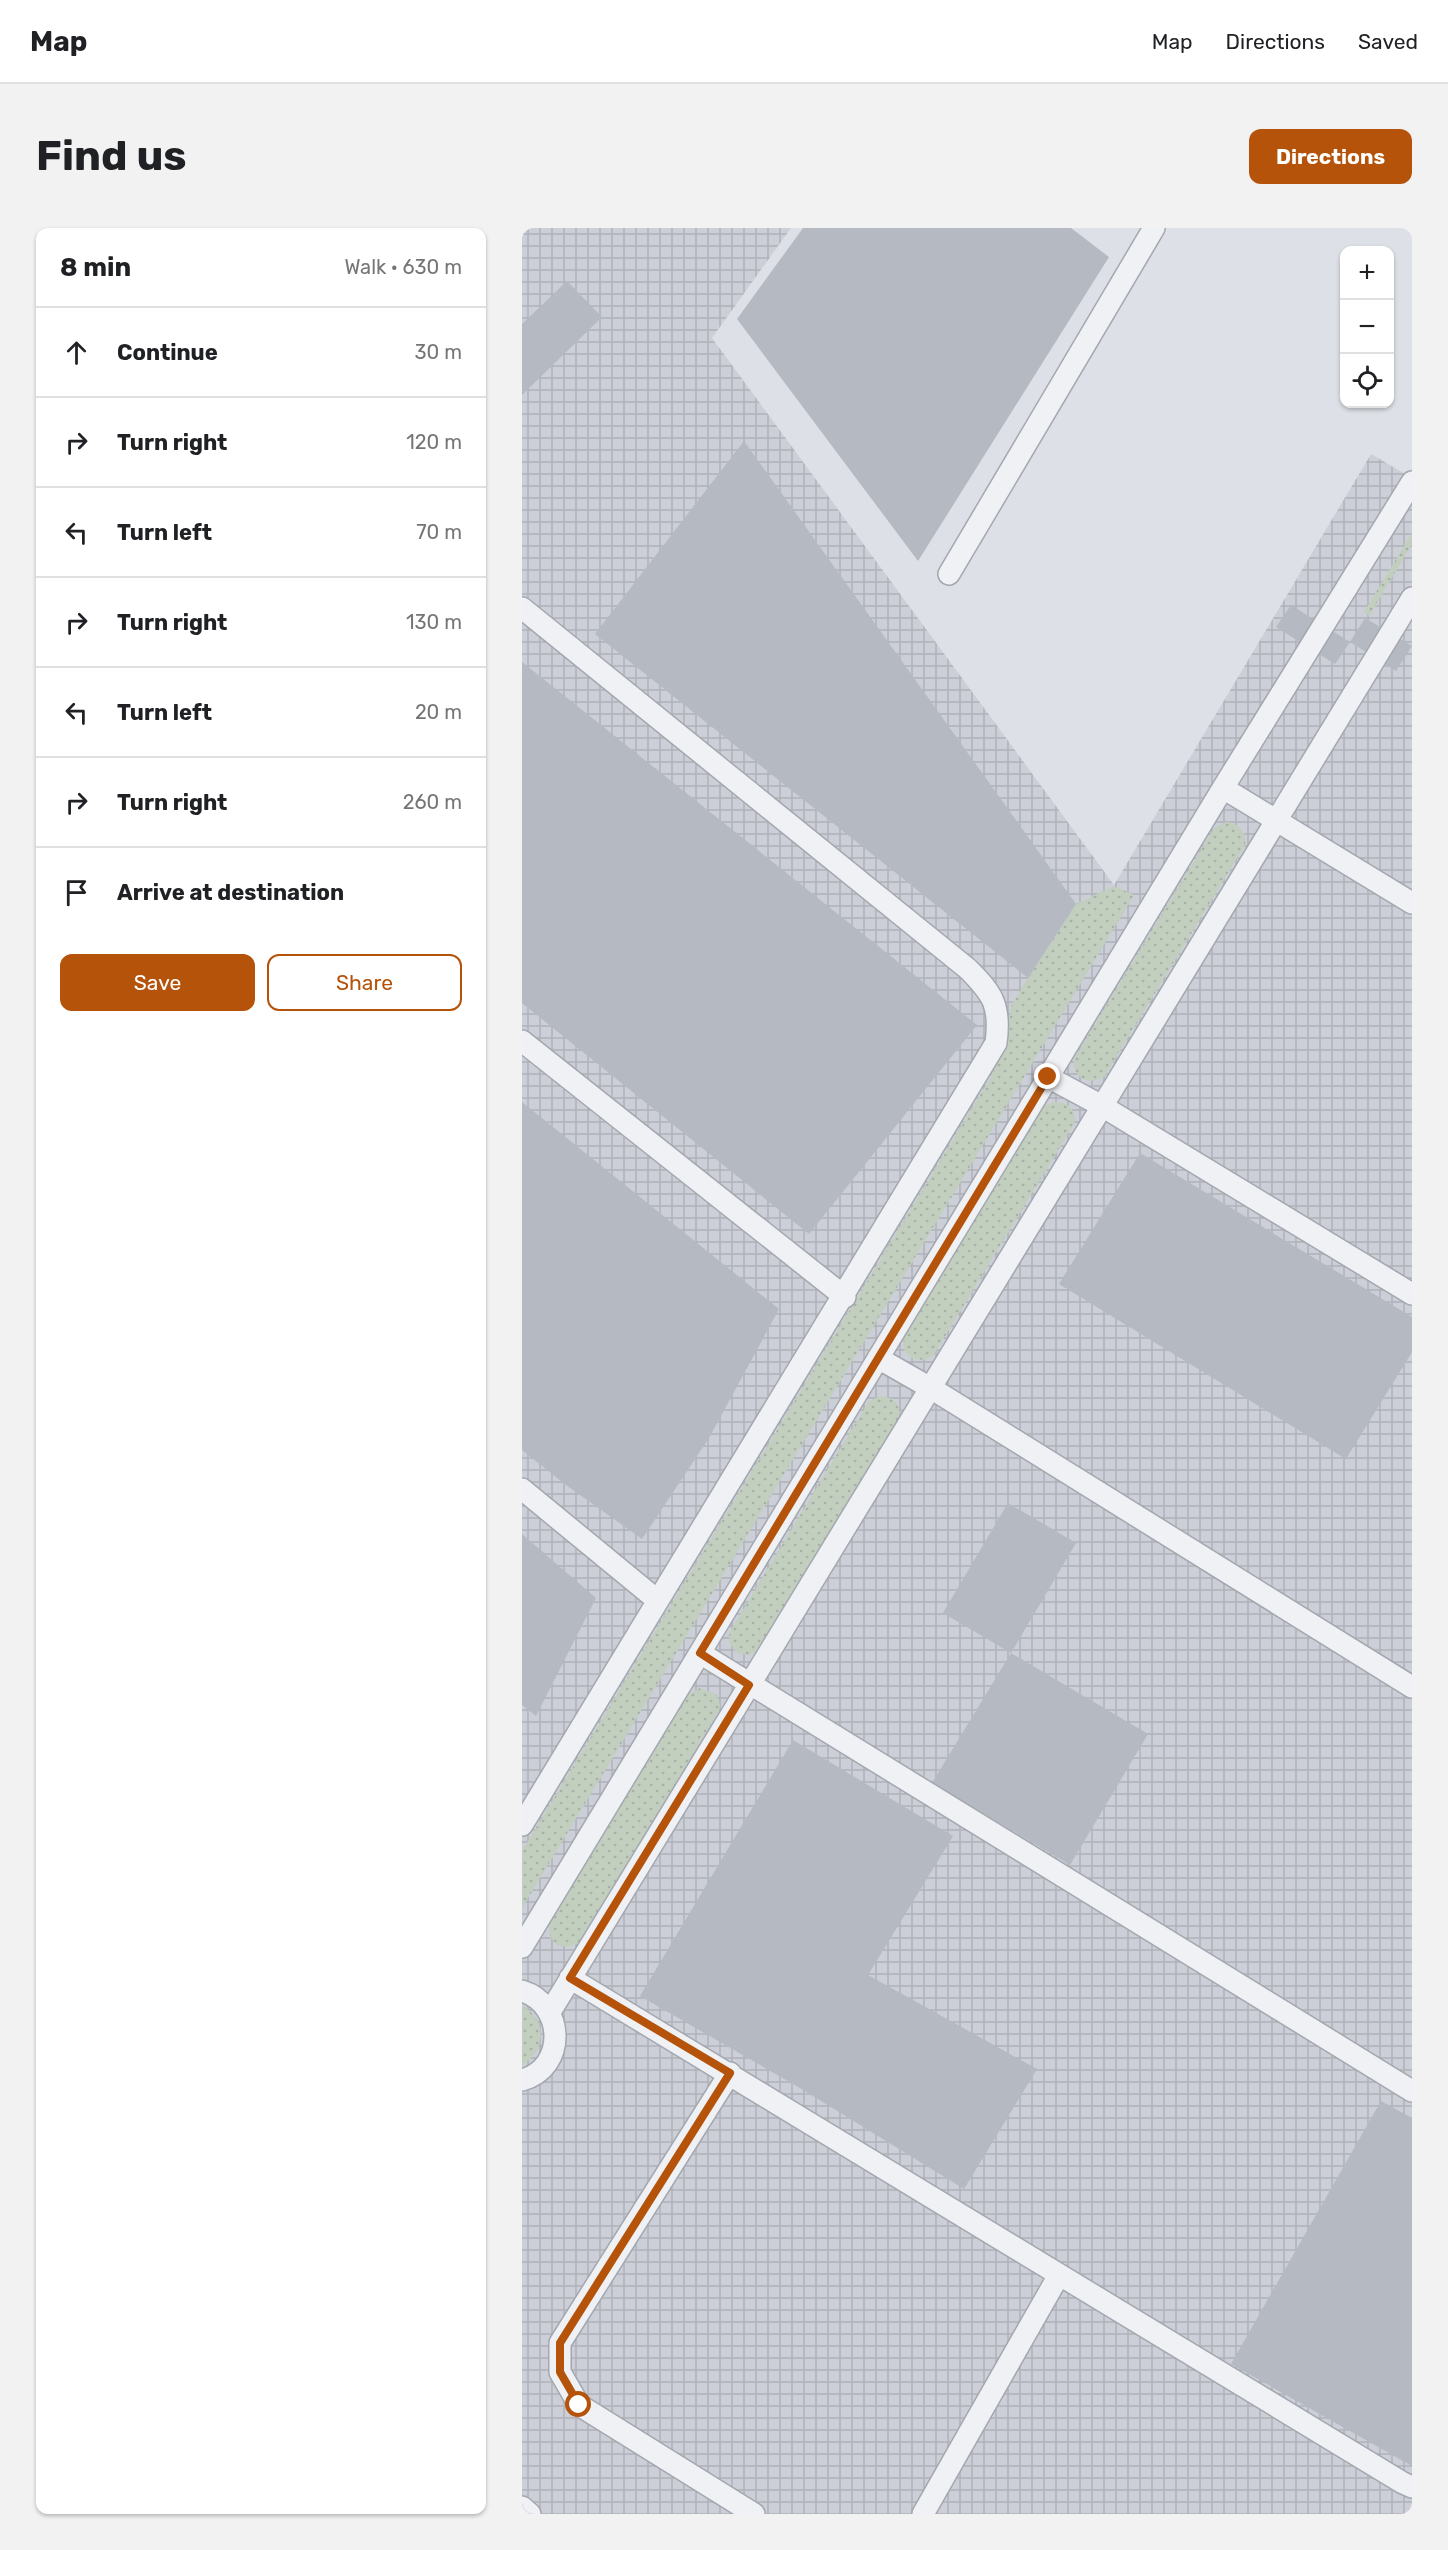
<!DOCTYPE html>
<meta charset="utf-8">
<style>
body{margin:0;font-family:Rubik,sans-serif;background:#f2f2f2;color:#202124}
.controls{position:absolute;right:18px;top:18px;display:grid;overflow:hidden;border-radius:12px;box-shadow:0 2px 4px #0004}
.controls button{width:54px;height:54px;display:grid;place-items:center;padding:0;border:0;border-bottom:2px solid #e0e0e0;background:#fff;color:#202124;font:30px sans-serif}
.stop{position:absolute;width:18px;height:18px;margin:-14px;border:4px solid #b45309;border-radius:50%;background:#fff}
.stop.end{background:#b45309;border-color:#fff;box-shadow:0 2px 6px #0008}
.list{margin:0;padding:0;list-style:none}
h2{display:flex;justify-content:space-between;align-items:center;height:78px;margin:0;padding:0 24px;font-size:26px}
h2 small{font-size:20px;font-weight:400;color:#757577}
.list li{display:grid;grid-template-columns:39px 1fr auto;gap:18px;align-items:center;box-sizing:border-box;height:90px;padding:0 24px;border-top:2px solid #e0e0e0}
.list b{display:block;font-size:22px;white-space:nowrap}
.list em{font-size:20px;font-style:normal;color:#757577}
.actions{display:flex;gap:12px;padding:18px 24px}
.actions a{flex:1;padding:14px 0;border:2px solid #b45309;border-radius:12px;text-align:center;font-size:21px;color:#b45309}
.actions .main{background:#b45309;color:#fff}
.icon{flex:none;width:33px;height:33px;fill:none;stroke:currentColor;stroke-width:2;stroke-linecap:round;stroke-linejoin:round}
.map{position:relative;flex:none;width:890px;height:2286px;overflow:hidden;border-radius:12px}
header{display:flex;align-items:center;gap:36px;box-sizing:border-box;height:84px;padding:0 30px;background:#fff;border-bottom:2px solid #e0e0e0}
header strong{font-size:28px}
nav{display:flex;gap:33px;margin-inline-start:auto;font-size:21px}
.intro{display:flex;align-items:center;justify-content:space-between;box-sizing:border-box;height:144px;padding:0 36px}
h1{margin:0;font-size:42px}
.button{padding:15px 27px;border-radius:12px;background:#b45309;color:#fff;font-size:21px;font-weight:700}
main{display:flex;gap:36px;padding:0 36px}
aside{flex:1;background:#fff;border-radius:12px;box-shadow:0 2px 4px #0004}
.map>svg:first-child{display:block}
</style>
<header>
<strong>Map</strong>
<nav><a>Map</a><a>Directions</a><a>Saved</a></nav>
</header>
<div class="intro"><h1>Find us</h1><a class="button">Directions</a></div>
<main>
<aside>
<h2>8 min<small>Walk · 630 m</small></h2>
<ul class="list">
<li><svg class="icon" aria-label="ahead" viewBox="0 0 24 24"><path d="M12 20V5M6 11l6-6 6 6"/></svg><div><b>Continue</b></div><em>30 m</em></li>
<li><svg class="icon" aria-label="right" viewBox="0 0 24 24"><path d="M7 20v-9h11M14 6l5 5-5 5"/></svg><div><b>Turn right</b></div><em>120 m</em></li>
<li><svg class="icon" aria-label="left" viewBox="0 0 24 24"><path d="M17 20v-9H6M10 6l-5 5 5 5"/></svg><div><b>Turn left</b></div><em>70 m</em></li>
<li><svg class="icon" aria-label="right" viewBox="0 0 24 24"><path d="M7 20v-9h11M14 6l5 5-5 5"/></svg><div><b>Turn right</b></div><em>130 m</em></li>
<li><svg class="icon" aria-label="left" viewBox="0 0 24 24"><path d="M17 20v-9H6M10 6l-5 5 5 5"/></svg><div><b>Turn left</b></div><em>20 m</em></li>
<li><svg class="icon" aria-label="right" viewBox="0 0 24 24"><path d="M7 20v-9h11M14 6l5 5-5 5"/></svg><div><b>Turn right</b></div><em>260 m</em></li>
<li><svg class="icon" aria-label="arrive" viewBox="0 0 24 24"><path d="M6 21V4h12l-3 4 3 4H6"/></svg><div><b>Arrive at destination</b></div></li>
</ul>
<div class="actions"><a class="main">Save</a><a>Share</a></div>
</aside>
<div class="map">
<svg width="890" height="2286" viewBox="0 0 890 2286">
<defs>
<pattern id="industrial-grid" width="8" height="8" patternUnits="userSpaceOnUse" patternTransform="scale(1.5)"><rect width="8" height="8" fill="#cccfd7"/><path d="M0 4h8M4 0v8" fill="none" stroke="#afb2b9"/></pattern>
<pattern id="grass-dots" width="8" height="8" patternUnits="userSpaceOnUse" patternTransform="scale(1.5)"><rect width="8" height="8" fill="#c2cfbf"/><path d="M2 2h.1M6 6h.1" fill="none" stroke="#a7b2a5" stroke-width="1.8" stroke-linecap="round"/></pattern>
</defs>
<rect width="100%" height="100%" fill="#dde0e6"/>
<path fill="url(#industrial-grid)" d="M 0,0 L 269,0 L 190,110 L 592,657 L 849,226 L 890,250 L 890,2286 L 0,2286 Z"/>
<path fill="url(#grass-dots)" d="M 890,305 L 890,316 L 847,388 L 842,384 Z
M 704,594 C 717,596 725,603 723,617 L 582,849 C 567,858 550,850 552,831 L 693,599 Z
M 592,658 L 612,667 L 0,1680 L 0,1623 L 469,849 L 485,812 L 489,778 L 506,750 L 554,676 Z
M 533,874 C 547,874 555,882 552,896 L 411,1128 C 396,1137 378,1129 382,1110 L 522,878 Z
M 358,1168 C 372,1169 380,1177 377,1190 L 237,1422 L 226,1427 L 215,1425 L 208,1416 L 207,1405 L 347,1173 Z
M 178,1460 L 194,1466 L 198,1477 L 197,1483 L 57,1715 L 46,1719 L 35,1717 L 28,1709 L 27,1697 L 167,1466 Z
M 0,1778 C 26,1791 24,1823 0,1837 Z"/>
<path fill="#b5b9c2" d="M 281,0 L 549,0 L 587,29 L 396,333 L 215,91 Z
M 45,53 L 80,89 L 0,167 L 0,96 Z
M 222,213 L 554,676 L 506,750 L 73,406 Z
M 769,377 L 828,414 L 843,390 L 890,418 L 874,443 L 828,414 L 813,436 L 754,399 Z
M 0,434 L 455,797 L 287,1006 L 0,775 Z
M 0,874 L 257,1081 L 187,1210 L 120,1311 L 44,1257 L 0,1222 Z
M 618,925 L 890,1089 L 890,1124 L 824,1231 L 537,1056 Z
M 486,1275 L 554,1315 L 489,1425 L 626,1506 L 548,1637 L 410,1555 L 489,1425 L 421,1385 Z
M 0,1306 L 74,1370 L 14,1488 L 0,1477 Z
M 271,1512 L 431,1608 L 346,1747 L 515,1841 L 442,1961 L 278,1860 L 118,1768 Z
M 859,1873 L 890,1890 L 890,2238 L 709,2136 Z"/>
<g fill="none" stroke-linecap="round" stroke-linejoin="round">
<g stroke="#a3a7af" stroke-width="24">
<path id="minor" d="M 427,346 L 632,0
M 0,380 L 446,741 C 471,766 479,778 474,815 C 318,1077 157,1336 0,1597
M 701,560 L 890,675
M 0,813 L 323,1069
M 526,849 L 580,878 L 890,1066
M 356,1130 L 412,1162 L 890,1459
M 0,1261 L 135,1372
M 178,1425 L 890,1863
M 0,1719 L 701,560 L 890,254
M 48,1750 L 881,2255 L 890,2259
M 0,1763 C 43,1776 45,1840 0,1852
M 28,1784 L 890,370
M 208,1845 L 38,2115 L 38,2144 L 57,2177 L 232,2286
M 0,2279 L 8,2286
M 401,2286 L 537,2047"/>
</g>
<use href="#minor" stroke="#f0f1f5" stroke-width="21"/>
</g>
<g fill="none" stroke-linecap="round" stroke-linejoin="round">
<path stroke="#b45309" stroke-width="8" d="M 57,2177 L 38,2144 L 38,2115 L 208,1845 L 48,1750 L 227,1457 L 178,1425 L 526,849"/>
</g>
</svg>
<div class="controls">
<button>+</button>
<button>−</button>
<button><svg class="icon" aria-label="locate" viewBox="0 0 24 24"><circle cx="12" cy="12" r="6"/><path d="M12 2v4M12 18v4M2 12h4M18 12h4"/></svg></button>
</div>
<div class="stop" style="left:57px;top:2177px"></div>
<div class="stop end" style="left:526px;top:849px"></div>
</div>
</main>
